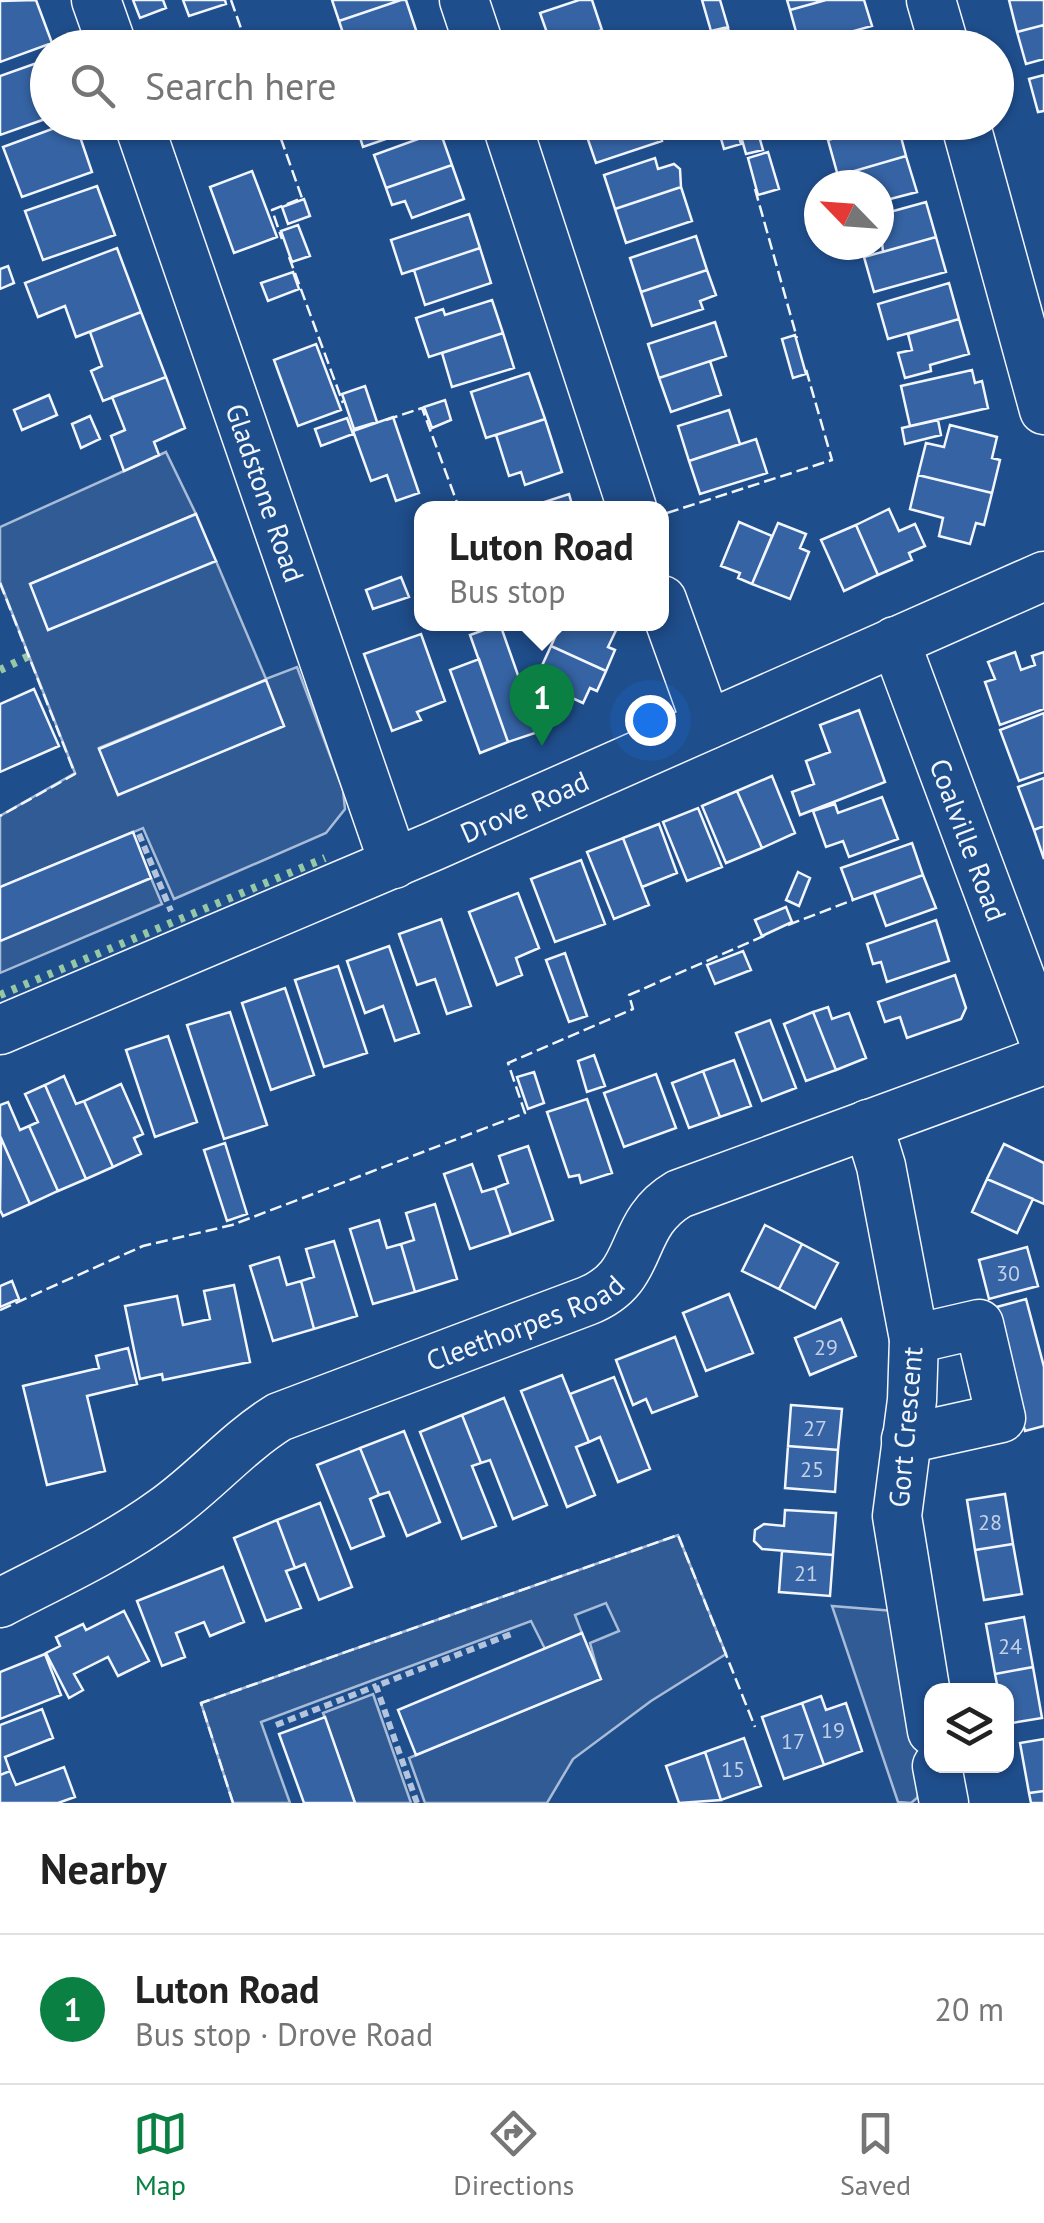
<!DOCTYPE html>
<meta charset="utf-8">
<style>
body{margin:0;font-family:"PT Sans",sans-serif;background:#f2f2f2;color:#222}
.controls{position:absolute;right:30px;bottom:30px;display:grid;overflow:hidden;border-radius:20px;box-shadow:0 2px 8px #0004}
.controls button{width:90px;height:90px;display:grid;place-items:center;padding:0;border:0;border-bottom:2px solid #e0e0e0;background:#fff;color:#222;font:50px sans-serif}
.compass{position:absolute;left:804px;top:170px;width:90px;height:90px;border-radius:50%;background:#fff;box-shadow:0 2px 8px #0004;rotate:295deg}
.you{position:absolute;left:650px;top:720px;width:35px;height:35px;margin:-25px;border:8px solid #fff;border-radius:50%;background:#1a73e8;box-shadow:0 0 0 15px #1a73e833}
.badge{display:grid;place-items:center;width:65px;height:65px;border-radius:50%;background:#0b8043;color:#fff;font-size:32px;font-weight:700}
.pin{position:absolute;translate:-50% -82px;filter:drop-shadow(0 2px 5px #0008)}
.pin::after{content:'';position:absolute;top:52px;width:35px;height:30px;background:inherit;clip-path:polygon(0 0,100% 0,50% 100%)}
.popup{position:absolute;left:414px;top:501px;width:255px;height:130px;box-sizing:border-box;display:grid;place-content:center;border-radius:20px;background:#fff;filter:drop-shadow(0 2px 8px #0005);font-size:32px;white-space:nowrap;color:#767676}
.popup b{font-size:38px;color:#222}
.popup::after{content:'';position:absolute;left:50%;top:100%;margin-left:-20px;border:20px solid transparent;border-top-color:#fff}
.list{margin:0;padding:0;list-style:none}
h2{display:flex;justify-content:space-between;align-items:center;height:130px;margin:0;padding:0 40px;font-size:42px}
h2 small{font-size:32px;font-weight:400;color:#767676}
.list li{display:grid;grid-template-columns:65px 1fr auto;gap:30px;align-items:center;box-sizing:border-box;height:150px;padding:0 40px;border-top:2px solid #e0e0e0}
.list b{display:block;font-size:38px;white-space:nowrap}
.list p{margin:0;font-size:32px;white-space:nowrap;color:#767676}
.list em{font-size:32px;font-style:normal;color:#767676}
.icon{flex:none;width:55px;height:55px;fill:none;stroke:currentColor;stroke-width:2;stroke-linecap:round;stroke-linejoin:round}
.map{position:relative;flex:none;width:1044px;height:1803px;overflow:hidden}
.search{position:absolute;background:#fff;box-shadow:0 2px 8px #0004;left:30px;right:30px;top:30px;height:110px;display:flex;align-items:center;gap:25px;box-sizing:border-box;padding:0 35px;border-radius:55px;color:#767676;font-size:38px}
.sheet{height:280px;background:#fff}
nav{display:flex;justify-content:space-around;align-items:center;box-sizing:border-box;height:140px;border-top:2px solid #e0e0e0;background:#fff;font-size:28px;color:#767676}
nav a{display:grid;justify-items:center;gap:5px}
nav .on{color:#0b8043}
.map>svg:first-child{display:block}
</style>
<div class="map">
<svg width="1044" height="1803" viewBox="0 0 1044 1803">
<rect width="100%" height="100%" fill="#1f4e8c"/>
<path fill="#305b95" stroke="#a8bbd7" stroke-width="2.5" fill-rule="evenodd" d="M 166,452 L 196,514 L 30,584 L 216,561 L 266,679 L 297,667 L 343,790 L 345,809 L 326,833 L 174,899 L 143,828 L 0,887 L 0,816 L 75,773 L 0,582 L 0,527 ZM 265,680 L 284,726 L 118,794 L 99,748 Z
M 151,878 L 162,904 L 0,973 L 0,941 Z
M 678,1535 L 726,1654 L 651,1701 L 573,1759 L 547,1803 L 425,1803 L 409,1758 L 600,1679 L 590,1643 L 619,1631 L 606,1603 L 575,1615 L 582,1633 L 545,1649 L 531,1621 L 261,1722 L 290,1803 L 233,1803 L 201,1703 Z
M 832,1606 L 894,1611 L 924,1775 L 917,1798 L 911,1803 L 898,1802 Z
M 373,1694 L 411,1803 L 355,1803 L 323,1713 Z"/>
<path fill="#3563a3" stroke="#f2f6ff" stroke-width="2.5" d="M 36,0 L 52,43 L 0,62 L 0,1 Z
M 133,0 L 163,0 L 166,8 L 140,18 Z
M 183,0 L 225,0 L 226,4 L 189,16 Z
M 332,0 L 401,0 L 339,21 Z
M 401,0 L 406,0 L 417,33 L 374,48 L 348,48 L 339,21 Z
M 579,0 L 592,0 L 602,30 L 552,47 L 540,13 Z
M 702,0 L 720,0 L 728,27 L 711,31 Z
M 787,0 L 826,0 L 790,10 Z
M 826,0 L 864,0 L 872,26 L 800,46 L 790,10 Z
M 1009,0 L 1044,0 L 1044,25 L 1017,32 Z
M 1044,25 L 1044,59 L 1026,64 L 1017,32 Z
M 728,28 L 733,48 L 716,48 L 712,33 Z
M 602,30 L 608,48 L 552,48 L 552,47 Z
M 297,36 L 302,48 L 278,48 L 277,44 Z
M 875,38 L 878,48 L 840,48 Z
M 48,59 L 48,118 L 0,135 L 0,76 Z
M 1044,75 L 1044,111 L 1038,112 L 1029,79 Z
M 71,122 L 75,122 L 92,172 L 22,197 L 3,147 Z
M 355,122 L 435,122 L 363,147 Z
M 602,122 L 656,122 L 662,141 L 596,163 L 584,128 Z
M 737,122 L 755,122 L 763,150 L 746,154 Z
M 891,122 L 897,122 L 906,156 L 838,176 L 828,140 Z
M 735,123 L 741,144 L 724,149 L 718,128 Z
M 440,131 L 452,165 L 386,188 L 374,155 Z
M 768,152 L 779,189 L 758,195 L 748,158 Z
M 906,156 L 917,192 L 879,202 L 879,185 L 850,185 L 847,173 Z
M 655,158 L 658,169 L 674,164 L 680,169 L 681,187 L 615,209 L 604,175 Z
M 452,165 L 464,199 L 412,218 L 405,201 L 392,205 L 386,188 Z
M 252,171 L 277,237 L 234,253 L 210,187 Z
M 97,186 L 115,235 L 43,260 L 25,211 Z
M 681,187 L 692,221 L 626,243 L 615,209 Z
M 304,199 L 310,216 L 288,224 L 282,207 Z
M 926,202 L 936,237 L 883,252 L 879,215 Z
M 469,214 L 480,248 L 402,274 L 391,240 Z
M 298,225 L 310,256 L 292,262 L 281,231 Z
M 696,236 L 707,270 L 641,292 L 630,258 Z
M 936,237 L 946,272 L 874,292 L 864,257 Z
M 117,248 L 141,312 L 76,337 L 65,306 L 38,317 L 25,283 Z
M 480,248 L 491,283 L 425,305 L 414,270 Z
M 8,266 L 14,283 L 0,289 L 0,269 Z
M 707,270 L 716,295 L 700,301 L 703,309 L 652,326 L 641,292 Z
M 293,272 L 299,289 L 268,301 L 261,283 Z
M 949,283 L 959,319 L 888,339 L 878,304 Z
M 492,300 L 503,333 L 429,357 L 416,318 L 443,309 L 445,315 Z
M 141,312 L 166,377 L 103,401 L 91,371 L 102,366 L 90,332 Z
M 959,319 L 969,354 L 930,365 L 931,371 L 905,378 L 898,353 L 912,350 L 908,334 Z
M 715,322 L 726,356 L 659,378 L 648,344 Z
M 503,333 L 514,368 L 452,387 L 442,353 Z
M 795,335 L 806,374 L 793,378 L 782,339 Z
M 316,344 L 341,410 L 298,426 L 274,360 Z
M 710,361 L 721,395 L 671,412 L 659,378 Z
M 972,370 L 975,383 L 982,381 L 988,408 L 910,426 L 901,386 Z
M 529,373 L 545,419 L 486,438 L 471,392 Z
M 166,377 L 185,428 L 154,442 L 159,455 L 124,471 L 111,436 L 125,430 L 112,397 Z
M 365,386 L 377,422 L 354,429 L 342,394 Z
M 49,395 L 57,415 L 22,430 L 14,410 Z
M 445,400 L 451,420 L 432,428 L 424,407 Z
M 729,410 L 740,444 L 689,461 L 678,426 Z
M 90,416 L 100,439 L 81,448 L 72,424 Z
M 393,417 L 419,493 L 396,501 L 387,475 L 371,481 L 353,431 Z
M 347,418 L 353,434 L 321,446 L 315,429 Z
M 545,419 L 562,472 L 525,485 L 521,472 L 509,476 L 496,435 Z
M 938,420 L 941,435 L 905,444 L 902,428 Z
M 950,425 L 997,437 L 992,458 L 1000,460 L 992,493 L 918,475 L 926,443 L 944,447 Z
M 756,439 L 767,473 L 700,494 L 689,461 Z
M 918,475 L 992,493 L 984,525 L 976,523 L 970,544 L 939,536 L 943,518 L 910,509 Z
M 569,494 L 573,508 L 526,508 Z
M 889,509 L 899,531 L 915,524 L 925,546 L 909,553 L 912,560 L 878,575 L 856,525 Z
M 196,514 L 216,561 L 48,630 L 30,584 Z
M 739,522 L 772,536 L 752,584 L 738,578 L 740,573 L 721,566 Z
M 778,523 L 806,534 L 800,548 L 809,552 L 790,599 L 752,584 Z
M 856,525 L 878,575 L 844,591 L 821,540 Z
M 401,577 L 409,597 L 373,609 L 366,590 Z
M 500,624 L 538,732 L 508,742 L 470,635 Z
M 561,624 L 619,624 L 608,647 L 615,650 L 606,671 L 551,646 Z
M 421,634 L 445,701 L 417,712 L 421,720 L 392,731 L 364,654 Z
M 551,646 L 606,671 L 597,691 L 590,688 L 583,703 L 535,681 Z
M 1015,652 L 1021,670 L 1035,665 L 1032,656 L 1044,652 L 1044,709 L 1000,725 L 985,682 L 995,679 L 988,662 Z
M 479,659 L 508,742 L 480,753 L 450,670 Z
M 266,680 L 284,726 L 118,795 L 99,749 Z
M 34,689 L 59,746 L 0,772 L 0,704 Z
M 859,710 L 885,782 L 800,815 L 792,792 L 814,784 L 806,761 L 830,752 L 820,725 Z
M 1044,713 L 1044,772 L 1019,781 L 1000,730 Z
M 772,776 L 795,833 L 762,848 L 737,791 Z
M 1044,778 L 1044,826 L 1034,830 L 1018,787 Z
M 737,791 L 762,848 L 726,863 L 702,806 Z
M 882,797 L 898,839 L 849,857 L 843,841 L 826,847 L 813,811 L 835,804 L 838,813 Z
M 698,808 L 722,867 L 687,881 L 663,822 Z
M 659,824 L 677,873 L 642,887 L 623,838 Z
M 1044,826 L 1044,859 L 1034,830 Z
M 133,832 L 151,878 L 0,941 L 0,887 Z
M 623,838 L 649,905 L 614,919 L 587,852 Z
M 912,843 L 923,875 L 853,900 L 841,868 Z
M 581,860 L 605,924 L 555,942 L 531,879 Z
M 798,872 L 810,878 L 799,906 L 786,900 Z
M 923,875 L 936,908 L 886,926 L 874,893 Z
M 518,893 L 539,948 L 516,958 L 522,975 L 497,985 L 469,912 Z
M 786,907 L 792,922 L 762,936 L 755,920 Z
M 441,919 L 471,1006 L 447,1014 L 435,979 L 417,985 L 399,934 Z
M 936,920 L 949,961 L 887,982 L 881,962 L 873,964 L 867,944 Z
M 389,946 L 419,1033 L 395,1041 L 383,1006 L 365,1013 L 347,961 Z
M 743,951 L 751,970 L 715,984 L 707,965 Z
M 565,953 L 587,1016 L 569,1022 L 546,960 Z
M 338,966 L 367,1053 L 324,1067 L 295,980 Z
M 955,975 L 966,1008 L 961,1019 L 907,1038 L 900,1017 L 885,1022 L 878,1002 Z
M 285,988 L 314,1075 L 271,1090 L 242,1003 Z
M 828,1007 L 832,1019 L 849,1013 L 866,1058 L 836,1070 L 813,1012 Z
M 230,1012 L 267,1125 L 224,1139 L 187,1025 Z
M 813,1012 L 836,1070 L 806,1081 L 784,1024 Z
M 770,1020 L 796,1088 L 762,1101 L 736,1033 Z
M 168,1036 L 197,1122 L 155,1137 L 126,1050 Z
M 594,1055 L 605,1086 L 587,1092 L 578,1061 Z
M 734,1060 L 751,1106 L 720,1117 L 703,1071 Z
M 703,1071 L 720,1117 L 689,1128 L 672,1083 Z
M 534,1072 L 544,1103 L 528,1109 L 517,1077 Z
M 656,1074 L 676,1128 L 624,1147 L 604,1093 Z
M 64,1076 L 76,1104 L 84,1101 L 113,1167 L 86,1179 L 45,1085 Z
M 121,1084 L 143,1134 L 134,1138 L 141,1154 L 113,1167 L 84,1101 Z
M 45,1085 L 86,1179 L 58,1191 L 29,1126 L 38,1122 L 25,1094 Z
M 587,1099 L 612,1173 L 581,1183 L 579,1175 L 569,1177 L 547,1112 Z
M 8,1102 L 20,1130 L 29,1126 L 58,1191 L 30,1204 L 0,1136 L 0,1105 Z
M 1,1138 L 30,1204 L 3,1216 L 0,1210 Z
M 225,1143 L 247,1214 L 227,1221 L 204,1150 Z
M 1004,1144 L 1044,1163 L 1044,1204 L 987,1179 Z
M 528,1146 L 553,1220 L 511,1235 L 495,1188 L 508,1183 L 499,1156 Z
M 472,1164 L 482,1192 L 495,1188 L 511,1235 L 470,1249 L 444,1174 Z
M 987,1179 L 1033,1199 L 1017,1233 L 972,1212 Z
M 435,1204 L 457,1279 L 415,1292 L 401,1244 L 414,1240 L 406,1213 Z
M 379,1220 L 387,1248 L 401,1244 L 415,1292 L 373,1304 L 350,1229 Z
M 765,1225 L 802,1244 L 779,1289 L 742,1271 Z
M 334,1241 L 357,1316 L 314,1329 L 301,1281 L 314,1277 L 306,1249 Z
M 802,1244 L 838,1263 L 815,1308 L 779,1289 Z
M 1027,1247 L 1038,1286 L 989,1299 L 979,1260 Z
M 279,1257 L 287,1285 L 301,1281 L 314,1329 L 273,1341 L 250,1266 Z
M 12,1281 L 19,1299 L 0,1307 L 0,1286 Z
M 234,1285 L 250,1362 L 163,1380 L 162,1374 L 140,1379 L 125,1306 L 177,1296 L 183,1325 L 210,1319 L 204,1291 Z
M 729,1294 L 753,1353 L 706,1371 L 683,1313 Z
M 1026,1299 L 1044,1367 L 1044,1426 L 1025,1431 L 993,1308 Z
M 841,1319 L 856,1356 L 810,1375 L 795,1338 Z
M 675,1337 L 697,1396 L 652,1413 L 646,1399 L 633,1405 L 616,1360 Z
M 128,1348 L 137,1384 L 87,1396 L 105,1471 L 47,1485 L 23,1386 L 99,1368 L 96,1356 Z
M 562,1375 L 589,1442 L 576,1447 L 595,1495 L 567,1507 L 521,1391 Z
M 614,1377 L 650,1469 L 618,1482 L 600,1437 L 589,1442 L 570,1394 Z
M 504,1398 L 547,1505 L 513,1519 L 490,1460 L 481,1463 L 462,1415 Z
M 791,1405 L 842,1409 L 838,1450 L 788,1446 Z
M 462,1415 L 481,1463 L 472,1466 L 496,1526 L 462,1539 L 420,1432 Z
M 404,1431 L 440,1522 L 407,1536 L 389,1492 L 379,1495 L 360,1448 Z
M 788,1446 L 838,1450 L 835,1492 L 785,1488 Z
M 360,1448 L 379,1495 L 370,1499 L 384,1536 L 351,1549 L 317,1465 Z
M 1005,1494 L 1013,1544 L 975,1550 L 967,1500 Z
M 320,1503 L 352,1587 L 319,1600 L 305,1564 L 295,1568 L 277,1520 Z
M 785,1510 L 836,1513 L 833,1555 L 762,1549 L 754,1541 L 755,1530 L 764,1524 L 784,1526 Z
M 277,1520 L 295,1568 L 286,1571 L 301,1608 L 266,1621 L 234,1538 Z
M 1013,1544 L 1022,1594 L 984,1600 L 975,1550 Z
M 782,1551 L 833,1555 L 830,1596 L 779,1592 Z
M 223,1567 L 244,1622 L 210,1636 L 204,1622 L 176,1633 L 185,1657 L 162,1666 L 137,1601 Z
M 124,1611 L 149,1661 L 118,1676 L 108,1657 L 74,1674 L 83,1690 L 69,1698 L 46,1653 L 60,1646 L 56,1637 L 83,1624 L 86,1630 Z
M 1024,1617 L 1033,1667 L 995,1674 L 986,1624 Z
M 582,1633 L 601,1679 L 416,1755 L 398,1710 Z
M 45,1654 L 61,1695 L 0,1719 L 0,1672 Z
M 1033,1667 L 1042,1718 L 1006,1724 L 1006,1690 L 998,1690 L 995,1674 Z
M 821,1696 L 826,1710 L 846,1703 L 862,1751 L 824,1765 L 802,1703 Z
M 802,1703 L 824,1765 L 784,1779 L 762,1717 Z
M 42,1709 L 53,1738 L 5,1757 L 10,1771 L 0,1775 L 0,1725 Z
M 325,1717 L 355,1803 L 304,1803 L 279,1734 Z
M 744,1738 L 761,1786 L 721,1800 L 705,1752 Z
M 1044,1739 L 1044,1791 L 1029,1793 L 1020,1743 Z
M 705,1752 L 721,1800 L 679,1803 L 666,1766 Z
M 64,1767 L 75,1797 L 58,1803 L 0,1803 L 0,1775 L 10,1771 L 16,1785 Z
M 1044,1791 L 1044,1803 L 1031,1803 L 1029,1793 Z"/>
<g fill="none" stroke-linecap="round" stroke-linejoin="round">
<g stroke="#f2f6ff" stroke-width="51">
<g id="minor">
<path d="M 96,0 L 113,48"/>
<path d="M 464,0 L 480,48"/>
<path d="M 931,0 L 945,48"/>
<path id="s1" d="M 138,122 L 394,864"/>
<path d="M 506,122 L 632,508"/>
<path d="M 965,122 L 1044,410"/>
<path d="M 662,600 L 707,725"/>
<path id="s2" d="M 895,641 L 1044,1041"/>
<path id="s3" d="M 0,1030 L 434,846 L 1044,576"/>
<path d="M 868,1124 L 881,1166 L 914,1339 L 912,1400 L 897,1516 L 932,1731"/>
<path d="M 906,1439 L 1001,1418 L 979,1324 L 914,1339"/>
<path id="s4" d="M 0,1603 C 56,1574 113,1548 164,1511 C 205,1482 236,1444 279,1417 L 587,1301 C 648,1277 625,1226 679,1194 L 1044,1060"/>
<path d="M 937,1766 L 944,1803"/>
</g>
</g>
<path stroke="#b3c4dc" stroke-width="6" stroke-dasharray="8 5" stroke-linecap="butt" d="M 139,834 L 171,911
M 276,1725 L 376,1686
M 417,1803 L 376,1686 L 514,1633"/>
<use href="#minor" stroke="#1f4e8c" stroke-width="48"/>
<path stroke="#97c8a6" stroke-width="8" stroke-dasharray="5 8" stroke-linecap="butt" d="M 0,670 L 29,656
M 0,995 L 325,858"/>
<path stroke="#f2f6ff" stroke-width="2.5" stroke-dasharray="12 5" stroke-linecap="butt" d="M 231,0 L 248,48
M 275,122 L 302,198 L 272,210 L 282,239
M 755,189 L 797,338
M 289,257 L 343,403
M 386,420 L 422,408 L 459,508
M 667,513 L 832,460 L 805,366
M 0,583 L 75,774 L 0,816
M 788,925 L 853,900
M 0,1310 L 143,1246 L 232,1225 L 525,1113 L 508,1063 L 633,1009 L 629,995 L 766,935
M 233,1803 L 201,1703 L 678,1535 L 755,1727"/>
</g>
<g text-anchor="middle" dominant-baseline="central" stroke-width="8" stroke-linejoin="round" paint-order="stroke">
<g font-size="22" fill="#c3d1e8">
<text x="1008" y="1273">30</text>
<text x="826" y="1347">29</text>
<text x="815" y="1428">27</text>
<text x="812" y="1469">25</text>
<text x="990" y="1522">28</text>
<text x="806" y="1573">21</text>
<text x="1010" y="1646">24</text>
<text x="833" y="1730">19</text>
<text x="793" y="1741">17</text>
<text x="733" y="1769">15</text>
</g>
<g font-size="28" fill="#f2f6ff" stroke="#1f4e8c">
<text stroke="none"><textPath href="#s1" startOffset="392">Gladstone Road</textPath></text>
<text stroke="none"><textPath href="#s3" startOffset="570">Drove Road</textPath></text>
<text stroke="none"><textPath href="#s2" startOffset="212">Coalville Road</textPath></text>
<text stroke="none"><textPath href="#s4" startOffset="600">Cleethorpes Road</textPath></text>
<text transform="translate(905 1427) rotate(-85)">Gort Crescent</text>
</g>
</g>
</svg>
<div class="controls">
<button><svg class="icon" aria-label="layers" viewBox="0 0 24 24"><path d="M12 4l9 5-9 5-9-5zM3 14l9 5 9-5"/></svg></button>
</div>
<svg class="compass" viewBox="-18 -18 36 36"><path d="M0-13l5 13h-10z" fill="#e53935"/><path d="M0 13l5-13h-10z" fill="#767676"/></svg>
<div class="you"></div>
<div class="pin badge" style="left:542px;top:746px">1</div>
<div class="popup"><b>Luton Road</b>Bus stop</div>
<div class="search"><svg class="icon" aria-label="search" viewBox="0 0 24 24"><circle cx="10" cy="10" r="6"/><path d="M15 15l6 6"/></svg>Search here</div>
</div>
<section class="sheet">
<h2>Nearby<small></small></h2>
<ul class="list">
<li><span class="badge">1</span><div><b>Luton Road</b><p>Bus stop · Drove Road</p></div><em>20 m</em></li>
</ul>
</section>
<nav>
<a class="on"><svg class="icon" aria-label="map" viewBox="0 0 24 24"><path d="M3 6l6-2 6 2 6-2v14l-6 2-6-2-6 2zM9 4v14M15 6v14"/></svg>Map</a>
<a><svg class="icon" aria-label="directions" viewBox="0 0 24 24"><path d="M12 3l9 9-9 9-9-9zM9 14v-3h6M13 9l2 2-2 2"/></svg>Directions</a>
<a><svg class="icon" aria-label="saved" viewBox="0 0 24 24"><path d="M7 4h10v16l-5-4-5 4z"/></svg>Saved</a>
</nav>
